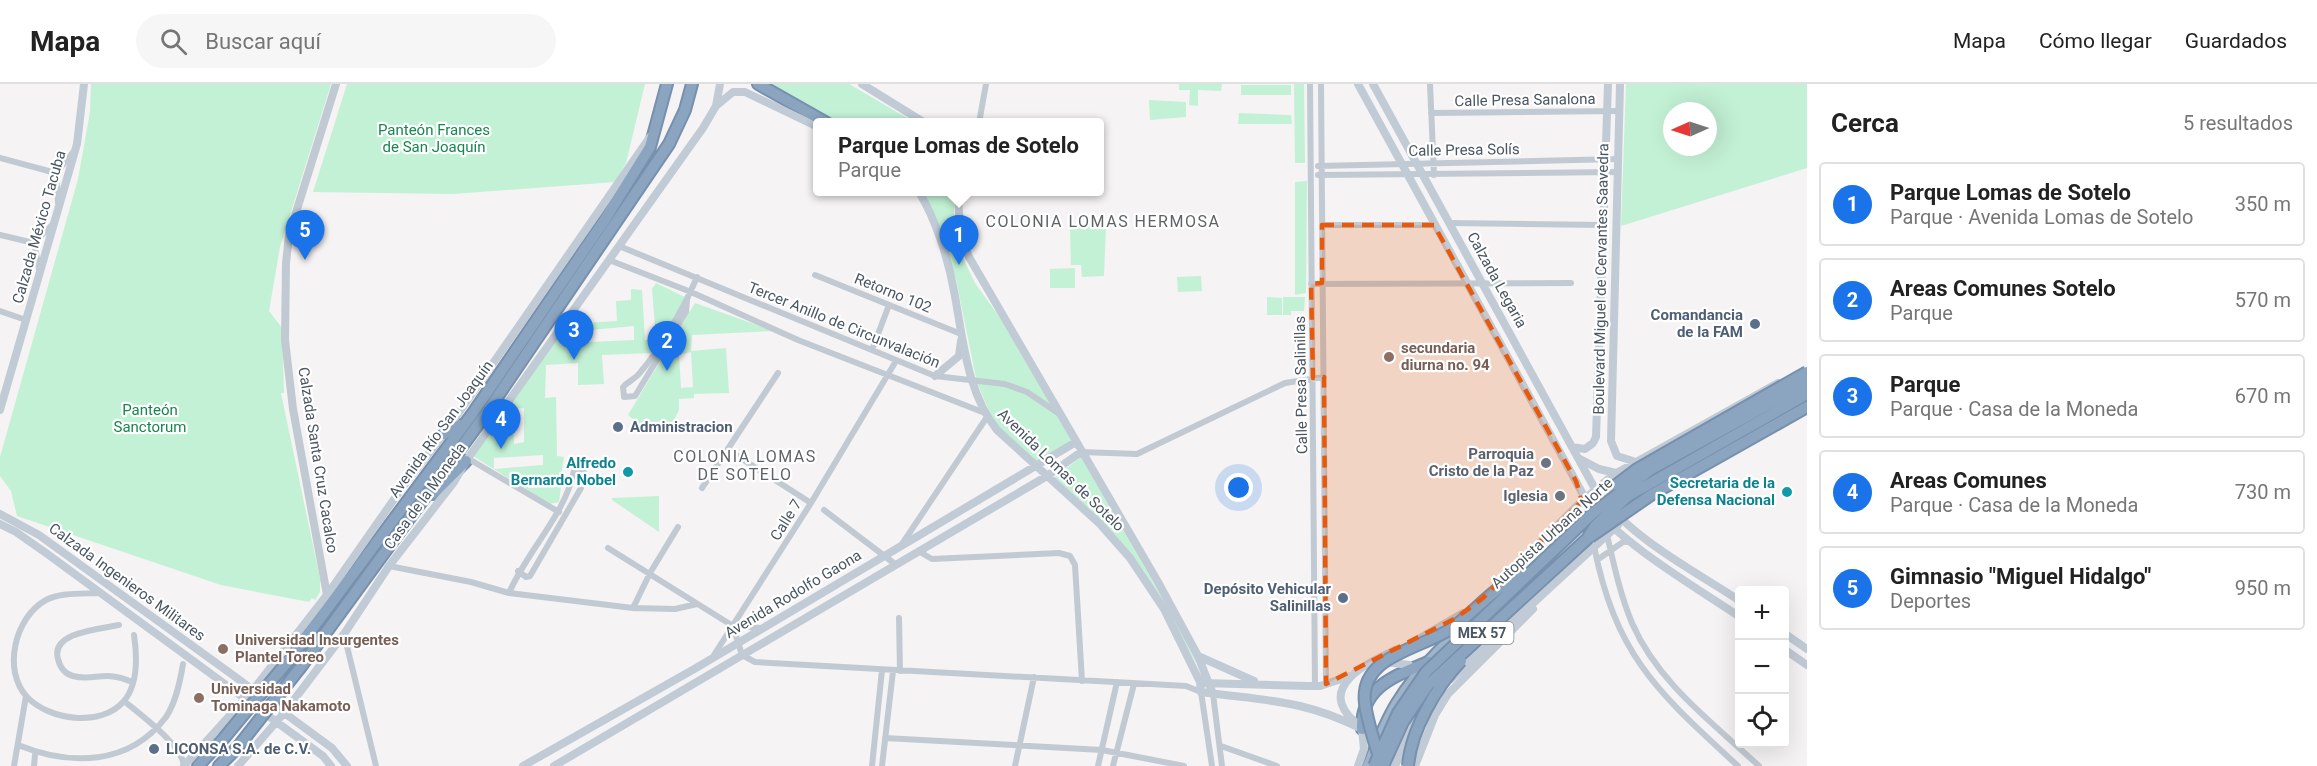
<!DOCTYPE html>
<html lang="es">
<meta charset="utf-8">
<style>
body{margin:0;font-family:Roboto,sans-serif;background:#f6f6f6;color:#222}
.controls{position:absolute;right:18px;bottom:18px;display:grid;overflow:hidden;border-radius:6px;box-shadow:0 6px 24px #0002}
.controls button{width:54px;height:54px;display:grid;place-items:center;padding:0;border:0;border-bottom:2px solid #e0e0e0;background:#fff;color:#222;font:30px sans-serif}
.compass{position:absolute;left:1663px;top:18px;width:54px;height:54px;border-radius:50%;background:#fff;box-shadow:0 6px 24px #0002;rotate:267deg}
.you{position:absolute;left:1239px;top:404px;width:21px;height:21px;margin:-15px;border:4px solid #fff;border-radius:50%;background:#1a73e8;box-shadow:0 0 0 9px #1a73e833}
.badge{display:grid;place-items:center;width:39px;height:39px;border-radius:50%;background:#1a73e8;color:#fff;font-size:20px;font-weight:700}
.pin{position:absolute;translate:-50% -50px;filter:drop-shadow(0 2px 3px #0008)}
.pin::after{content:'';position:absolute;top:32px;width:21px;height:18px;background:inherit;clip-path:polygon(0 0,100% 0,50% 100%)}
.popup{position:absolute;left:813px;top:34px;width:291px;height:78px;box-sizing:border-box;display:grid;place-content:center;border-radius:6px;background:#fff;filter:drop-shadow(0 2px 4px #0005);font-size:20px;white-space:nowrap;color:#767676}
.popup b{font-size:22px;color:#222}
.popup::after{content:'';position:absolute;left:50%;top:100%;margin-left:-12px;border:12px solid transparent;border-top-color:#fff}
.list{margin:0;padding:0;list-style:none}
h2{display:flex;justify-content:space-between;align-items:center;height:78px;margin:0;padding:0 24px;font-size:26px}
h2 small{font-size:20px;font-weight:400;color:#767676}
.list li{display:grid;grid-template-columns:39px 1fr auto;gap:18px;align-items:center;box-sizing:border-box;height:84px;margin:0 12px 12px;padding:0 12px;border:2px solid #e0e0e0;border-radius:6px}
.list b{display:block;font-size:22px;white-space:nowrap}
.list p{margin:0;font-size:20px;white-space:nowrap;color:#767676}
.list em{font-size:20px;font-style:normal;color:#767676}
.icon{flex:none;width:33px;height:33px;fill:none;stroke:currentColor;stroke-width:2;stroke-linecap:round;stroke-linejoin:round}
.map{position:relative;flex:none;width:1807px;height:682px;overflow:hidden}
header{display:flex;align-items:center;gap:36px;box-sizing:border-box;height:84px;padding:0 30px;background:#fff;border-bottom:2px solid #e0e0e0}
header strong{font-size:28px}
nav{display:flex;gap:33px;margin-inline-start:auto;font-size:21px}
.search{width:420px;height:54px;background:#f6f6f6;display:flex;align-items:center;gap:15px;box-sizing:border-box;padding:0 21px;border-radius:33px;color:#767676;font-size:22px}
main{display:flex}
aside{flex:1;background:#fff}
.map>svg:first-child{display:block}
</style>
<header>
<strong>Mapa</strong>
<div class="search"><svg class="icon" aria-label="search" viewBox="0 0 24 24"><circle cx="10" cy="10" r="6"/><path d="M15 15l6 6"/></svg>Buscar aquí</div>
<nav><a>Mapa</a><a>Cómo llegar</a><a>Guardados</a></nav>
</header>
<main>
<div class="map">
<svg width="1807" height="682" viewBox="0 0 1807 682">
<rect width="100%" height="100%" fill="#f5f3f3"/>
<path fill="#c3f1d5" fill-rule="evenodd" d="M 91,0 L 331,0 L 280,163 L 269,227 L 282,244 L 284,309 L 281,309 L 320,495 L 320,508 L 315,516 L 312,514 L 309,518 L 221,501 L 17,432 L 11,407 L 0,392 L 0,373 L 78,95 L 90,28 Z
M 347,0 L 645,0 L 626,79 L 615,98 L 453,110 L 313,108 Z
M 769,0 L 849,0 L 914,38 L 838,38 Z
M 1179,0 L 1222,0 L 1221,7 L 1198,6 L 1198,22 L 1189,21 L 1190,6 L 1179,6 Z
M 1294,0 L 1304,0 L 1305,79 L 1295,79 Z
M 1626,0 L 1807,0 L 1807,84 L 1621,142 ZM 1672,27 L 1708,27 L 1708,63 L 1672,63 Z
M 1241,1 L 1291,1 L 1291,11 L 1241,11 Z
M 1149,16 L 1186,18 L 1186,33 L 1150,36 Z
M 1239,29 L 1291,31 L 1292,40 L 1238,40 Z
M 1307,97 L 1306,209 L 1295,211 L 1295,98 Z
M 923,108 L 954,108 L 954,150 L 959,166 L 975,199 L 998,231 L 1073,359 L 1038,380 L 994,338 L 977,299 L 956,195 Z
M 1070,141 L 1106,142 L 1104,192 L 1082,193 L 1081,181 L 1071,181 Z
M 1075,184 L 1075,204 L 1050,204 L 1050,185 Z
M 1201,192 L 1202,207 L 1178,208 L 1177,193 Z
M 656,199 L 687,214 L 651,269 L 602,271 L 604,300 L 578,301 L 578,279 L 546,281 L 545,314 L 556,313 L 557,372 L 564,373 L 561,392 L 528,394 L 528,404 L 561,403 L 559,418 L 549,420 L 473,372 L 567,240 L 617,237 L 616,217 L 631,216 L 631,205 L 642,206 L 645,256 L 656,255 L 652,205 ZM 634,242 L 634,256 L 568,259 L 568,248 ZM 524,324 L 524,358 L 514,360 L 513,325 ZM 543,371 L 543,381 L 494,385 L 494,374 Z
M 1267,213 L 1282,214 L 1282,231 L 1267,231 Z
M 1283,213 L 1305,213 L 1304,227 L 1291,227 L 1291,231 L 1283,231 Z
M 695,219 L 774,247 L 692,251 L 691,267 L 726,264 L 729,309 L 694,310 L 694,314 L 679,315 L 679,326 L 673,338 L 640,341 L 628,331 ZM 691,268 L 693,303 L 681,304 L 679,271 Z
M 1081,373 L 1198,576 L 1196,579 L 1161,518 L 1126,466 L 1054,394 Z
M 659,412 L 659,448 L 612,416 L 612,414 Z"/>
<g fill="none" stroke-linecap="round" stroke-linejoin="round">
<path stroke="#caccce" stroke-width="10" stroke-dasharray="10 5" stroke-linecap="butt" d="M 1596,421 L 1623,399"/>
<g stroke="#7690ad" stroke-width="14">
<path id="trunk" d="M 1368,682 C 1377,661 1385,638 1397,619 C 1425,573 1470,539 1509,502"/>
</g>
<g stroke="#7690ad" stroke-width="14">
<path id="motorway" d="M 758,0 L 827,39
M 444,350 L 460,341
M 433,410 L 466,377
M 289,576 L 473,329 L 604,137 L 650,63 L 667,0
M 300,584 L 485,331 L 669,60 L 685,26 L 692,0
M 1362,645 C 1361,602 1396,592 1428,578
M 198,682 L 224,654
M 219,682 L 237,664"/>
</g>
<path stroke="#c1cad2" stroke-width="6" d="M 1310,0 L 1315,602
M 1321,0 L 1326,600
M 1430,0 L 1434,91
M 1431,29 L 1619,27
M 979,39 L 986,0
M 0,74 L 56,89
M 1318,82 L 1618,75
M 1318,91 L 1618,88
M 58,118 L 56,89 L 75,66
M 1449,139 L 1604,141
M 1322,141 L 1434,141
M 0,151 L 34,159 L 51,142
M 34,159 L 39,185
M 619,162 L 935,292 L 1005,300 L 1027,308 L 1058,329
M 609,176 L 691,208 L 798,256 L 985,329
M 815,191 L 961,250
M 1311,200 L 1571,199
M 687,216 L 686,228 L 635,312 L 624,313 L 623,303 C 628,298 634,295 638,291 C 660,266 684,224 697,193
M 0,227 L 26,236
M 872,266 L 889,221
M 728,366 L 811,419
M 1081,368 L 1137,370 L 1285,299 L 1324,293
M 469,375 L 559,428
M 702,404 L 778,289
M 824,426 L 895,480
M 1607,451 C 1614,481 1620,510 1632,539 C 1658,599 1712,638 1759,682
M 902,460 L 987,333
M 1594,462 C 1616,573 1659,609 1738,682
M 608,464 L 733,542 L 742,571 L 755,578 L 1186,602 L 1201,608 L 1212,682
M 918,467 L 932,475 L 1059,469 L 1070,472 L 1075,481 L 1082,597
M 1597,476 L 1623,458 L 1630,458
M 389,482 L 471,498 L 509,509 L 633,524 L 675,525 L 697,520
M 100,509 C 83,510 61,508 46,516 C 15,533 2,586 27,613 C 49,636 101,644 124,617 C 139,599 137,571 134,551
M 509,509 C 527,467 565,431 574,387 L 582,385 L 585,390 L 581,404 L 530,492 L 526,493 L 518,487
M 633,524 L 650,489 L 678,443
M 899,534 L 900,587
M 119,541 C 101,545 50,548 58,575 C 60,583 65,590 73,592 C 94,598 104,585 132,598
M 733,542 L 761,544
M 344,550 L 376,682
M 714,571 L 811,419 L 896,277
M 1213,610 L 1222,682
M 124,617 C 140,630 182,661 184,682
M 885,654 L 1102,666 L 1184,682
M 18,661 C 70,682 129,682 166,633 C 176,618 180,598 183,580
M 1221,662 L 1277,682
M 14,682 L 26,612
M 34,682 L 35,671
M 872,682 L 882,586
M 882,682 L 893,587
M 1015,682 L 1034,593
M 1098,682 L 1117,598
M 1113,682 L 1134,600"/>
<path stroke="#c1cad2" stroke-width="8" d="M 935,292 L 959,272 L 961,257
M 327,511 L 293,325 L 285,256 L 286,179 L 289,151 L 336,0"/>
<path stroke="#c1cbd6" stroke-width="8" d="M 862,0 L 925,39
M 1358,0 L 1585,414 C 1621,460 1691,500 1740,533
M 1373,0 L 1595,405 C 1631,455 1690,484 1740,517
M 1620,0 L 1611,357 L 1617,372 L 1633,377
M 716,22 L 733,8 L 745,8 L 818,43
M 919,108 C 936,136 948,174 954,207 C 963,253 966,307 997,346 L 1100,440 L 1130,474 L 1164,525 L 1200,598 L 1201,608 C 1266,617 1302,615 1362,645
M 958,108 L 960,151 L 969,173 L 1158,498 L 1198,572 L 1213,610
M 0,326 L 77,60 L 84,0
M 1572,363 L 1585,365 L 1593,359 L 1596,353 L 1608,0
M 1580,375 L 1599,385 L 1616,389
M 0,430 L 39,451 L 230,589 L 332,664 L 347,682
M 0,440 L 16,448 L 46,469 L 323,672 L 331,682
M 1494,504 L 1582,417 L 1613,391 L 1778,299
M 1784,549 L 1807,565
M 1415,557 L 1463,529
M 1784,565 L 1807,581
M 1198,572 L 1254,597
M 1386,578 L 1409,581
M 1451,595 L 1618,441
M 1203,599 L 1308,602 L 1320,602 L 1350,592
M 1355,638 C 1315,603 1368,579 1395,566
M 184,682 L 253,606 L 327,511 L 404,401 L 444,350 L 650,53
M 238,682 L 284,629 L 344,550 L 389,482 L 454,398 L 466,377 L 703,44 L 716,22 L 720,0
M 523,682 L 696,584 L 1076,358
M 554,682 L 1047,392 L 1081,368
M 1358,682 L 1364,665 L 1362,645
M 1395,682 L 1420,628
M 1415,682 L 1435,631 L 1448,610 L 1533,525"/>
<use href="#trunk" stroke="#9fb4c9" stroke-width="10"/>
<use href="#motorway" stroke="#8ba5c1" stroke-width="10"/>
<g stroke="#7690ad" stroke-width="14" stroke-linecap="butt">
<path id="motorway-bridge" d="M 1616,401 L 1637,385 L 1807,288
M 1590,453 L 1651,411 L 1807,323
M 224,654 L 289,576
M 237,664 L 300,584
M 1379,673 C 1374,656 1367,637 1365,619 C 1359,571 1422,565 1452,544 C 1476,527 1495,501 1523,491
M 1374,682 L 1398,629 L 1426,588 L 1593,429 L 1650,386 L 1807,299
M 1383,682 L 1403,638 L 1428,601 L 1587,455 L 1596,441 L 1628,412 L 1807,310
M 1408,682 C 1411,646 1436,603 1461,577"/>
</g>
<use href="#motorway-bridge" stroke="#8ba5c1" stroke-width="10"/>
</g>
<path fill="#e8590c" fill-opacity="0.2" stroke="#e8590c" stroke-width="4.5" stroke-dasharray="12 8" stroke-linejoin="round" d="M 1322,141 L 1434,141 L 1576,397 L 1582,417 L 1483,514 L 1456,534 L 1326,600 L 1324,293 L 1313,294 L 1311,200 L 1322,199 Z"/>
<g fill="#5c6f8a" stroke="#fff" stroke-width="2">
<circle cx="1755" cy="240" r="6"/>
<circle cx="618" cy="343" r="6"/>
<circle cx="1343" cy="514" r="6"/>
<circle cx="154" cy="665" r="6"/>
</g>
<g fill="#8d6e63" stroke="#fff" stroke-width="2">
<circle cx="1389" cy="273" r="6"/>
<circle cx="223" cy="565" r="6"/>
<circle cx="199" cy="614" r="6"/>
</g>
<g fill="#6b7280" stroke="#fff" stroke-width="2">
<circle cx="1546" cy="379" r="6"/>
<circle cx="1560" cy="412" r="6"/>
</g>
<g fill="#0f9aa8" stroke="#fff" stroke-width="2">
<circle cx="628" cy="388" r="6"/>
<circle cx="1787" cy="408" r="6"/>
</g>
<g text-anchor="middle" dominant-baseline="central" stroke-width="4.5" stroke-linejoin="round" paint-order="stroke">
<rect fill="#fff" stroke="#808990" stroke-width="1.5" x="1450.5" y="538" width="63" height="22" rx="4.5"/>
<g font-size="14" font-weight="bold" fill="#4a5661">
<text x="1482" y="549">MEX 57</text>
</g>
<g font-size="15" fill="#4a5661" stroke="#fff">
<text transform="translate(1525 16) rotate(-1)">Calle Presa Sanalona</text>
<text transform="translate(1464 66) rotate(-1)">Calle Presa Solís</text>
<text transform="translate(39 143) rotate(-74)">Calzada México Tacuba</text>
<text transform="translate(1601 195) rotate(-89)">Boulevard Miguel de Cervantes Saavedra</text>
<text transform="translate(1497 196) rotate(61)">Calzada Legaria</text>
<text transform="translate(893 209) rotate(22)">Retorno 102</text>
<text transform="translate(844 241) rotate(22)">Tercer Anillo de Circunvalación</text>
<text transform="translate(1301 301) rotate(-91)">Calle Presa Salinillas</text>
<text transform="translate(441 345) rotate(-54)">Avenida Río San Joaquín</text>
<text transform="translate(318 376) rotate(81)">Calzada Santa Cruz Cacalco</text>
<text transform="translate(1061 386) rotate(44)">Avenida Lomas de Sotelo</text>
<text transform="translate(425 412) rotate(-54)">Casa de la Moneda</text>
<text transform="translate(786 436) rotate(-58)">Calle 7</text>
<text transform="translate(1552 449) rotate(-42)">Autopista Urbana Norte</text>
<text transform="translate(127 498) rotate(36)">Calzada Ingenieros Militares</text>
<text transform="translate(793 510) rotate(-31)">Avenida Rodolfo Gaona</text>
</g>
<g font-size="15" fill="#17864f" stroke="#fff">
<text x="434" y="46">Panteón Frances<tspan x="434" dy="17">de San Joaquín</tspan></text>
<text x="150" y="326">Panteón<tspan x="150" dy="17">Sanctorum</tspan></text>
</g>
<g font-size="15" font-weight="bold" fill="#4e5e75" stroke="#fff" text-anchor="end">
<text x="1743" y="231">Comandancia<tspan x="1743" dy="17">de la FAM</tspan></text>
<text x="630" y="343" text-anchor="start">Administracion</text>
<text x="1331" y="505">Depósito Vehicular<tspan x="1331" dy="17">Salinillas</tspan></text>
<text x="166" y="665" text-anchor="start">LICONSA S.A. de C.V.</text>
</g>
<g font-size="15" font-weight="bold" fill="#785e54" stroke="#fff" text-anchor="start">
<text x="1401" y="264">secundaria<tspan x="1401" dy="17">diurna no. 94</tspan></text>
<text x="235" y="556">Universidad Insurgentes<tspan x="235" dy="17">Plantel Toreo</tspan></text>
<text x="211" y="605">Universidad<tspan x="211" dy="17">Tominaga Nakamoto</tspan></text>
</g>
<g font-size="15" font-weight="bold" fill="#5b616d" stroke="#fff" text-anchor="end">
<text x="1534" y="370">Parroquia<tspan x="1534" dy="17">Cristo de la Paz</tspan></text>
<text x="1548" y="412">Iglesia</text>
</g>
<g font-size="15" font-weight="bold" fill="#0d838f" stroke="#fff" text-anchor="end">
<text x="616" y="379">Alfredo<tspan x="616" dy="17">Bernardo Nobel</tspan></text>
<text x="1775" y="399">Secretaria de la<tspan x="1775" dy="17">Defensa Nacional</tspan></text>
</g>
<g font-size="16" letter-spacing="1.5" fill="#5f6368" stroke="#fff">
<text x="1103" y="137">COLONIA LOMAS HERMOSA</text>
<text x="745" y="372">COLONIA LOMAS<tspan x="745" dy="18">DE SOTELO</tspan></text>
</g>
</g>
</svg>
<div class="controls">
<button>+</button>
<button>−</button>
<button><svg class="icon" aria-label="locate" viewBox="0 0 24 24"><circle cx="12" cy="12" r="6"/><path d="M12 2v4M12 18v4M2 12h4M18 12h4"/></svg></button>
</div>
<svg class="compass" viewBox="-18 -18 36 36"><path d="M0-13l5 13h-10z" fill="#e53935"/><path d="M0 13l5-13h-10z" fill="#767676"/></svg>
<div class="you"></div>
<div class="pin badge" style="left:959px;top:181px">1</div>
<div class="popup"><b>Parque Lomas de Sotelo</b>Parque</div>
<div class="pin badge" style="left:667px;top:287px">2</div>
<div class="pin badge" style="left:574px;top:276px">3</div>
<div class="pin badge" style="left:501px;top:365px">4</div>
<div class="pin badge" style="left:305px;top:176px">5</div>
</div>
<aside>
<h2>Cerca<small>5 resultados</small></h2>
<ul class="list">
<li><span class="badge">1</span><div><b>Parque Lomas de Sotelo</b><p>Parque · Avenida Lomas de Sotelo</p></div><em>350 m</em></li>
<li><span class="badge">2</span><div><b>Areas Comunes Sotelo</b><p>Parque</p></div><em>570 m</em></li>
<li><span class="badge">3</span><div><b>Parque</b><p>Parque · Casa de la Moneda</p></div><em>670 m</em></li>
<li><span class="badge">4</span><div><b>Areas Comunes</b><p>Parque · Casa de la Moneda</p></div><em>730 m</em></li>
<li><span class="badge">5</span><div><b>Gimnasio &quot;Miguel Hidalgo&quot;</b><p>Deportes</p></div><em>950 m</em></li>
</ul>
</aside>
</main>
